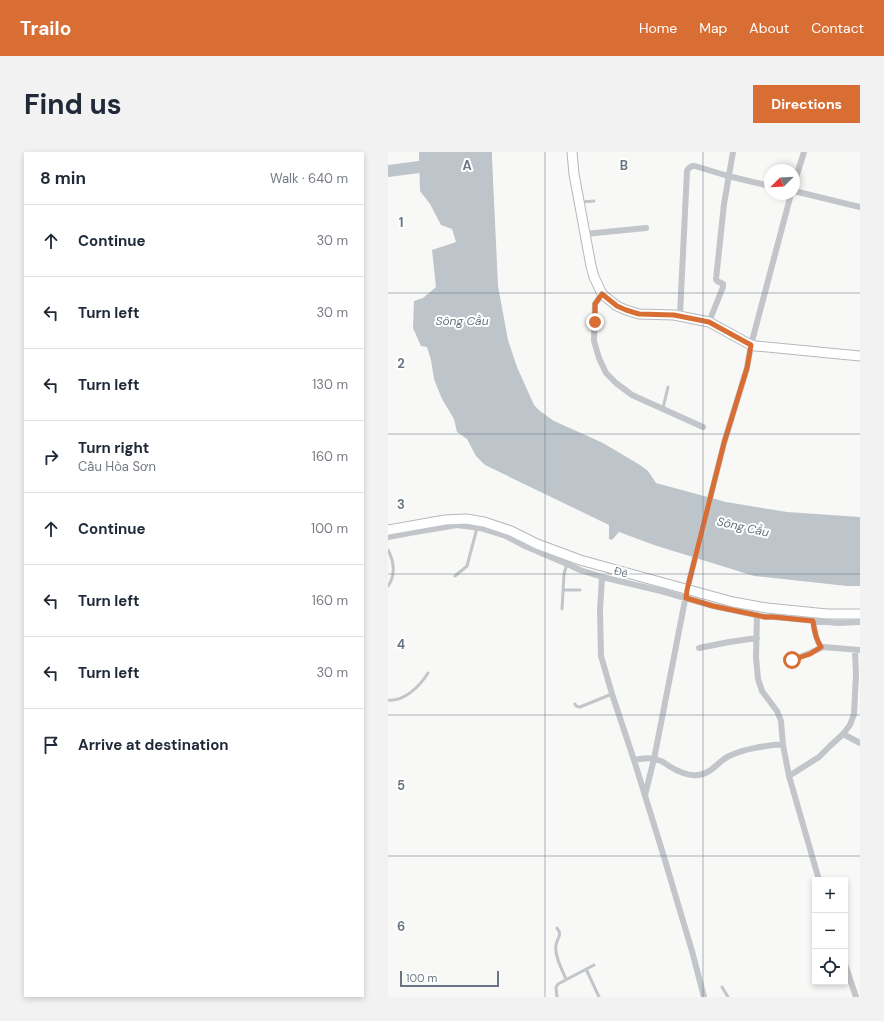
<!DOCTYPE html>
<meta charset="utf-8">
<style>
body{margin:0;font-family:"DM Sans",sans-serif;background:#f2f2f3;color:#1f2937}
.controls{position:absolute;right:12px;bottom:12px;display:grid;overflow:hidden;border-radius:0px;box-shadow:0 2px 6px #0003}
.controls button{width:36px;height:36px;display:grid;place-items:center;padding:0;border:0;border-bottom:1px solid #e0e1e3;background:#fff;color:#1f2937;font:20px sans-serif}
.compass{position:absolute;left:376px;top:12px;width:36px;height:36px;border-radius:50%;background:#fff;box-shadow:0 2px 6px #0003;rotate:246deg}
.scale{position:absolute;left:12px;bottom:10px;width:99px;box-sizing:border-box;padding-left:4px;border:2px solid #697685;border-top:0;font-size:11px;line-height:14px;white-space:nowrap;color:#697685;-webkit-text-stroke:3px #fff;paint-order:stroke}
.stop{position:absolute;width:12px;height:12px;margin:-9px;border:3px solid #d96e35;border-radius:50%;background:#fff}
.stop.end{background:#d96e35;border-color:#fff;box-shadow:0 1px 4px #0008}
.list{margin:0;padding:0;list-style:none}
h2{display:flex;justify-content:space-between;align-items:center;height:52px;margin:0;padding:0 16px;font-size:17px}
h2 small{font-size:13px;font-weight:400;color:#747a83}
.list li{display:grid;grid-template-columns:26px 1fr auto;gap:12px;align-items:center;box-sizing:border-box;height:72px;padding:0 16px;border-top:1px solid #e0e1e3}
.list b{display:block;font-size:15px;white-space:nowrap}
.list p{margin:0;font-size:13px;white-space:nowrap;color:#747a83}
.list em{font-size:13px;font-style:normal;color:#747a83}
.icon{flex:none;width:22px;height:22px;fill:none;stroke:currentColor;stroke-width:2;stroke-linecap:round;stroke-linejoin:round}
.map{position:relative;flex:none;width:472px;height:845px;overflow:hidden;border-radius:0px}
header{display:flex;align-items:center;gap:24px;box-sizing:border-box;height:56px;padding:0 20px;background:#d96e35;color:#fff}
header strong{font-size:19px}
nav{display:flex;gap:22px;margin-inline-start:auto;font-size:14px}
.intro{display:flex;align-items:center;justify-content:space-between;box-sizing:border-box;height:96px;padding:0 24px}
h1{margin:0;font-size:28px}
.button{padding:10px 18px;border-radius:0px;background:#d96e35;color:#fff;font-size:14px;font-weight:700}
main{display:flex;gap:24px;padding:0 24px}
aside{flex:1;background:#fff;border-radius:0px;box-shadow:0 2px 6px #0003}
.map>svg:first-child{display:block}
</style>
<header>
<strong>Trailo</strong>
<nav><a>Home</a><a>Map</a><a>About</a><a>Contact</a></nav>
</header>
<div class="intro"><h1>Find us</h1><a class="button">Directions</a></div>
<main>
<aside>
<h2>8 min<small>Walk · 640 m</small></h2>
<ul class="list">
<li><svg class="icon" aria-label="ahead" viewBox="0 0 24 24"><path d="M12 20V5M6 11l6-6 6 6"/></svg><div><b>Continue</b></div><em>30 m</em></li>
<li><svg class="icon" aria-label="left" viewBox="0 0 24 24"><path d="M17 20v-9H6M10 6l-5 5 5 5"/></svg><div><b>Turn left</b></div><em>30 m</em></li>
<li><svg class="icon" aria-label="left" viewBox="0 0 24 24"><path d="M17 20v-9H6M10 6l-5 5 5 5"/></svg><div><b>Turn left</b></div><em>130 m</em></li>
<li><svg class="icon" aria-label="right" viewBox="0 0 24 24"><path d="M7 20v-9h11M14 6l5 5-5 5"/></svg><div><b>Turn right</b><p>Cầu Hòa Sơn</p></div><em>160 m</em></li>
<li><svg class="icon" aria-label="ahead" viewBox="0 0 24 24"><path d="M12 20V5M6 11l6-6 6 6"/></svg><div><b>Continue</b></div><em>100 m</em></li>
<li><svg class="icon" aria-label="left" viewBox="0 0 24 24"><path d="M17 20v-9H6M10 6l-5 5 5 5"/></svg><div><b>Turn left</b></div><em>160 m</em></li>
<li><svg class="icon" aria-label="left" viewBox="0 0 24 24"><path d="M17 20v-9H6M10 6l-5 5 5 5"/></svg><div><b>Turn left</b></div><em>30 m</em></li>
<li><svg class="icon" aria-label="arrive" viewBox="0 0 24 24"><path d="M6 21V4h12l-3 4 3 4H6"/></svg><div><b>Arrive at destination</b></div></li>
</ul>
</aside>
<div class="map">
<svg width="472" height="845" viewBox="0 0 472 845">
<rect width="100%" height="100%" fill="#f8f8f6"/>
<path fill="#bdc5cb" d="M 31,0 L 104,0 L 104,6 L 110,134 L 120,188 L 129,215 L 146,253 L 152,259 L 166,269 L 215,291 L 252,313 L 260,319 L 268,331 L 338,350 L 399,360 L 472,365 L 472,434 L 459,434 L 366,424 L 266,393 L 231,380 L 224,388 L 221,387 L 221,373 L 97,313 L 88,304 L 79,287 L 69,280 L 66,267 L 54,247 L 46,227 L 43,208 L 39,195 L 33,194 L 25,176 L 26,149 L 35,146 L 48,135 L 44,98 L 68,90 L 64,77 L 53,73 L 42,52 L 32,39 Z"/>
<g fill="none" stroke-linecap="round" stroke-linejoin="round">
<path stroke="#bdc5cb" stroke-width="12" d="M 0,19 L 46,13"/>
<g stroke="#b4b9be" stroke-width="11">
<path id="secondary" d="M 184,0 L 186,22 L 203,114 L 206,125 L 214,142 L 229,154 L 238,158 L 251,162 L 286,163 L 321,170 L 363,193 L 368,194 L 472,204
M 0,378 L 57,368 L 78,367 L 96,370 L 123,379 L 149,392 L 192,408 L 345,450 L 379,456 L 439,462 L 472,462"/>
</g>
<path stroke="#c2c5c9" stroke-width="3" d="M 193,50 L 206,49
M 275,256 L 280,235
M 0,398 C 6,409 8,423 0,434
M 67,424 L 79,414 L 89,376
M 175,438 L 192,438
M 174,457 L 176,422 L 179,412
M 0,548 C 16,550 32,534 40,521
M 187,552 L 188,554 L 192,555 L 224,542
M 169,776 C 175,784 169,785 168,793 C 166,803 174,818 178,827
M 198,817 L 211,845
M 334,835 L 340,845
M 169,845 L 168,835 L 170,832 L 206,813"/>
<path stroke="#c2c5c9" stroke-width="6" d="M 406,32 L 416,0
M 406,39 L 472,55
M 197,82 L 258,76
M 214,142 L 207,152 L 206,189 L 211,206 L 218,221 L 228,231 L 244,243 L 315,275
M 292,164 L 293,142 L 299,19 L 301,16 L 304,14 L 307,14 L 340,24 L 382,34
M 321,170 L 335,135 L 335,132 L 329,129 L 328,127 L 336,52 L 345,0
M 0,385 L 27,380 L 69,373 L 92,376 L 118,384 L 137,394 L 179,412 L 192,418 L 214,425 L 273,439 L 325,454 L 377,465 L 386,465 L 450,471 L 472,470
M 214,425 L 212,458 L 213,504 L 224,542 L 246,608 L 276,705 L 304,799 L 316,845
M 369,463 L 368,505 L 370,527 L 374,539 L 389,559 L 393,569 L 395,593 L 401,624 L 431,728
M 425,469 C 426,477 428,488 433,495
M 311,496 L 341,490 L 369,486
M 404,508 L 422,501 L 435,495 L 472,498
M 455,582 L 472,591
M 246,608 C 256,606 264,605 273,609 C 276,610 279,613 281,614 C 289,619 301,624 310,623 C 325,621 329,610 341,604 C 358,596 377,594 395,592
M 401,624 L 431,605 L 442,594 L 455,582 L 462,573 L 466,562 L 468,523 L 467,498
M 257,643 L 266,607 L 299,438 L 336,291 L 359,216 L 363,193 L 403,42
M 457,812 L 468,845"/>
<use href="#secondary" stroke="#fff" stroke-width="9"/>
</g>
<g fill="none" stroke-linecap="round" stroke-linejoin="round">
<path stroke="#d96e35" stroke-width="5" d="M 207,170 L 207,152 L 214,142 L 229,154 L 238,158 L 251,162 L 286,163 L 321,170 L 363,193 L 359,216 L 336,291 L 299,438 L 298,446 L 325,454 L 377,465 L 386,465 L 425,469 C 426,477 428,488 433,495 L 422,502 L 404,508"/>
</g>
<path fill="none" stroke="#697685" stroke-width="1" stroke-opacity="0.55" d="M 157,0 L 157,845M 315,0 L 315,845M 0,141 L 472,141M 0,282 L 472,282M 0,422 L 472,422M 0,563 L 472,563M 0,704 L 472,704"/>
<g text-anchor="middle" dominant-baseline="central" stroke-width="4" stroke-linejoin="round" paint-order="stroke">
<g font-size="11" fill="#697685" stroke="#fff">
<text transform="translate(233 420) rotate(15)">Đê</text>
</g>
<g font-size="12" font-style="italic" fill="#657680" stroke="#fff">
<text x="74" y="169">Sông Cầu</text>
<text transform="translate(355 375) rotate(13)">Sông Cầu</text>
</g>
</g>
<g font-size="13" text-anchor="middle" font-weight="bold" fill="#697685" stroke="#fff" stroke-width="4" stroke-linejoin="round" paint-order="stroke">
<text x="79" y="18">A</text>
<text x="236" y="18">B</text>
<text x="13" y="75">1</text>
<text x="13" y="216">2</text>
<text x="13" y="357">3</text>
<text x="13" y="497">4</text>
<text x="13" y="638">5</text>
<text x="13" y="779">6</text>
</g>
</svg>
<div class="controls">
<button>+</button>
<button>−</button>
<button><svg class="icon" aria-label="locate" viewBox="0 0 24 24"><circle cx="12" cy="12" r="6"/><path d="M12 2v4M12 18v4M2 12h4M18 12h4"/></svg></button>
</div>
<svg class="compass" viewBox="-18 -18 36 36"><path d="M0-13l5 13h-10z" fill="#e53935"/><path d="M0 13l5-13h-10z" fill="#747a83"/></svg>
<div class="scale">100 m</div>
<div class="stop" style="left:404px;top:508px"></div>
<div class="stop end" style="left:207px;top:170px"></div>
</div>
</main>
